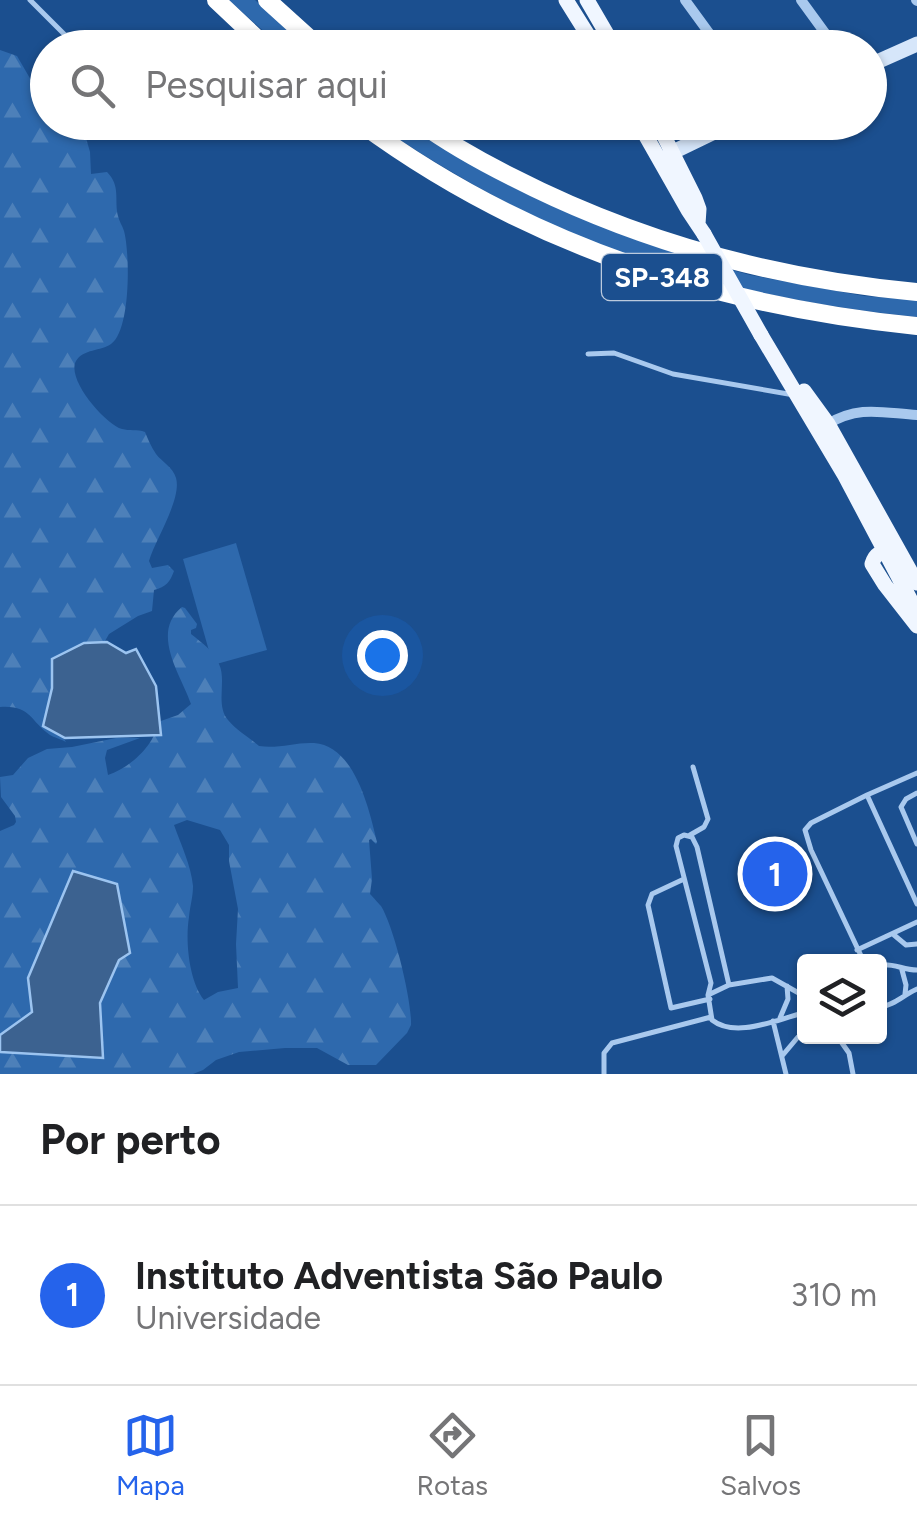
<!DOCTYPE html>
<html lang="pt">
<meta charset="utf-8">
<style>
body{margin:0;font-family:Figtree,sans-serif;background:#f2f2f2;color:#202124}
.controls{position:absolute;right:30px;bottom:30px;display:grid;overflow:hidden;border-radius:10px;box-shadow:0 2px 8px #0004}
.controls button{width:90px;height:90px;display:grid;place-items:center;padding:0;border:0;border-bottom:2px solid #e0e0e0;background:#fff;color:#202124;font:50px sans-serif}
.you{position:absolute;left:382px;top:655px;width:35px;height:35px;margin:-25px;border:8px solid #fff;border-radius:50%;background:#1a73e8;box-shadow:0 0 0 15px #1a73e833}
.badge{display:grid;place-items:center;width:65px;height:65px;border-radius:50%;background:#2563eb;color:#fff;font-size:32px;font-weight:700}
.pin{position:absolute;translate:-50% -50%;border:5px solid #fff;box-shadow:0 2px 10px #0006}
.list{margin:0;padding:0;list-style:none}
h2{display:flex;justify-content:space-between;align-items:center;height:130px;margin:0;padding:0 40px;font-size:42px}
h2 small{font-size:32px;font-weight:400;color:#757577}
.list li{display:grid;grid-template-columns:65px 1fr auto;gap:30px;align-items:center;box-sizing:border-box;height:180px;padding:0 40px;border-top:2px solid #e0e0e0}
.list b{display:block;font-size:38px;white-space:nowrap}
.list p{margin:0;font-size:32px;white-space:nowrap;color:#757577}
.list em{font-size:32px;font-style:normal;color:#757577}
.icon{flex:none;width:55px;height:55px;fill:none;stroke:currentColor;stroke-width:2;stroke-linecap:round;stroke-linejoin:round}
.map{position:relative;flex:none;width:917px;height:1074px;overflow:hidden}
.search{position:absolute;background:#fff;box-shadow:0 2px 8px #0004;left:30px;right:30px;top:30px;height:110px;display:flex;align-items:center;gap:25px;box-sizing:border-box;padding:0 35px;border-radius:55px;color:#757577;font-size:38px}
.sheet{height:310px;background:#fff}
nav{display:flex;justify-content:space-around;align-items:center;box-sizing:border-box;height:140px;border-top:2px solid #e0e0e0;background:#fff;font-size:28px;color:#757577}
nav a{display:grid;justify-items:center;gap:5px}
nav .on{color:#2563eb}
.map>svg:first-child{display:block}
</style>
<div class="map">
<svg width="917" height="1074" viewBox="0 0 917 1074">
<defs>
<pattern id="forest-firs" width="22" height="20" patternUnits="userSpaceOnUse" patternTransform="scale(2.5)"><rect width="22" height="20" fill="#2e69ad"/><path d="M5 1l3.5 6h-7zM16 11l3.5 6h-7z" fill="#4d80b9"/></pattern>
</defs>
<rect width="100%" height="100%" fill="#1b4f8f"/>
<path fill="#2e69ad" d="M 229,0 L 255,0 L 307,47 L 281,47 Z
M 374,123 L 404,123 L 467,162 L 515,188 L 573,215 L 631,238 L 693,259 L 750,275 L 864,296 L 917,300 L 917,317 C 798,305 678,279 568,232 C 499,202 436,164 374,123 Z
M 236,543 L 267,650 L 213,665 L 183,559 Z"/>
<path fill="url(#forest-firs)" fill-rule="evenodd" d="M 0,50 L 17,56 L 35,87 L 47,93 L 48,122 L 84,123 L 82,124 L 90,152 L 91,174 L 107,172 C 121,186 114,200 118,216 C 119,221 122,225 124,231 C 130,253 131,330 111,344 C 101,351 83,349 76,361 C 66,379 105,424 122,429 C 129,431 137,429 145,432 C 148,439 151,447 156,454 C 162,462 173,467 176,478 C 182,499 155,540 149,561 L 152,568 L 168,565 L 174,571 C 170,582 166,587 154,590 L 152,611 L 138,616 L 109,634 L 56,727 L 66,742 C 63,740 53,737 50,735 C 29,720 31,705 0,707 Z
M 182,607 L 185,608 L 197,624 L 196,628 L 191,630 L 191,634 C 202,643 214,651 219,664 C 227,681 215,704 228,720 C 236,730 250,738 259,746 C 278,749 296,742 314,743 C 355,746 369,809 377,842 L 376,844 L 371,839 L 369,840 L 372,879 L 370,894 C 373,897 378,903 381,906 C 394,927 412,1001 411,1025 L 407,1033 L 376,1065 L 348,1065 L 317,1048 L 285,1048 L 239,1052 L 216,1060 L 203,1070 L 193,1074 L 0,1074 L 0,1052 L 103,1058 L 100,1003 L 28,978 L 32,1012 L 1,1035 L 0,1039 L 0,831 L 14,825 L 16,822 L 15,816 L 1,797 L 0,777 L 13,775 L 28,758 L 47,749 L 72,747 L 116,738 L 140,738 L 107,750 L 105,758 L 108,775 C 129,768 155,746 158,722 L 178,715 L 191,704 C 181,675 150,633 182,607 ZM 187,820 L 220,830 L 229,845 L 229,861 L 238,909 L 236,944 L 238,988 L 218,992 L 204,1000 C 189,981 185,941 189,917 C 190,906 193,897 193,886 C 191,865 181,845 174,825 Z"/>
<path fill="#3c6290" stroke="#9cc4f0" stroke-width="2.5" d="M 107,642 L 126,653 L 136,649 L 156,686 L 161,735 L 65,738 L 43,726 L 52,688 L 52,659 L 84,643 Z
M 73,871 L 117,884 L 130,953 L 119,960 L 100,1003 L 103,1058 L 0,1052 L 0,1035 L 32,1012 L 28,978 Z"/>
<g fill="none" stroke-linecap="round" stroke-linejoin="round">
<path stroke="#a9c9ee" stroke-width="5" d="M 30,0 L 78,48
M 588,354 L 614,353 L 673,374 L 794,395
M 917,793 L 906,799 L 901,807 L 917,844
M 867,795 L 917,904
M 690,835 L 704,827 L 708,819 L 693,767
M 684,879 L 652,894 L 648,905 L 671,1008 L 710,999
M 894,935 L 906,945 L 917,944
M 857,950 L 917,922
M 864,962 L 811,850 L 805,830 L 811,823 L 867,795 L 917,773
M 880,965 C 894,963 903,970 917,970
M 902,970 L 906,985 L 905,994
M 708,995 L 711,983 L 676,846 L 678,838 L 684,835 L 692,837 L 697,847 L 729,985
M 804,996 L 772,978 L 729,985 L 708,995 L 712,1020 C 736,1039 777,1019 804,1013
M 880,1007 C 895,1005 903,995 917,989
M 780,1018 L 788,999 L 787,986
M 773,1021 L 786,1074
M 837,1036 L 849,1053 L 853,1074
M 782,1056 L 798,1037 L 804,1035
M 604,1074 L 604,1053 L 612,1043 L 711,1017"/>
<path stroke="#a9c9ee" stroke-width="10" d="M 685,0 L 720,48
M 801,0 L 836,48
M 916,0 L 917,1
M 828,424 C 859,405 883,413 917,415"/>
<path stroke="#d6e6fa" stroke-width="15" d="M 870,65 L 917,44
M 673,152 L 735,122"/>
<path stroke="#f0f6ff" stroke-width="15" d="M 566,0 L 596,48
M 587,0 L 615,48
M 638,122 L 688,210 L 704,234
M 657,122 L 695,198 L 699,209 L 698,224
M 761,335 L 845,476 L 917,612
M 804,391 L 828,424 L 917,583
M 889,553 C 879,552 875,554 872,564 L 885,585 L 917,626"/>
<path stroke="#fff" stroke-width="18" d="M 216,0 L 267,48
M 267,0 L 320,48
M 359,122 C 524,244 715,306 917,326
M 419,122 C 448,143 480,161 512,177 C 639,242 776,279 917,292"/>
<path stroke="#f0f6ff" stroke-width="15" d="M 704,234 L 761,335"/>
</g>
<g text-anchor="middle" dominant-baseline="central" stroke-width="9" stroke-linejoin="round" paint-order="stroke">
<rect fill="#1b4f8f" stroke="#bbcadd" stroke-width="2.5" x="602" y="254" width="120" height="46" rx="8"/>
<g font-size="28" font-weight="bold" fill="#fff">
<text x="662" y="277">SP-348</text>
</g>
</g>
</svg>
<div class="controls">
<button><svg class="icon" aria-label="layers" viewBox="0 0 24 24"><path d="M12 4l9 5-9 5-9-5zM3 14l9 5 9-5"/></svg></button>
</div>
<div class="you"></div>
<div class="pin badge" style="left:775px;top:874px">1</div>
<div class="search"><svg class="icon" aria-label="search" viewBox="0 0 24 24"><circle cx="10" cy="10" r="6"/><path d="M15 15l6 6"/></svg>Pesquisar aqui</div>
</div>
<section class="sheet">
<h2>Por perto<small></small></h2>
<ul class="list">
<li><span class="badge">1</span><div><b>Instituto Adventista São Paulo</b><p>Universidade</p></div><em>310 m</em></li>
</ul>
</section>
<nav>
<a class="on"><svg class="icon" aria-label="map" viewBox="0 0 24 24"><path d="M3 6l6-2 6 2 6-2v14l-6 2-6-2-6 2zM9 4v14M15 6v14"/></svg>Mapa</a>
<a><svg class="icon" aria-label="directions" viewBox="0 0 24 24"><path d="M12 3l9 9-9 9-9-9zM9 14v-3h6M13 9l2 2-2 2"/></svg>Rotas</a>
<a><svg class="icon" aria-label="saved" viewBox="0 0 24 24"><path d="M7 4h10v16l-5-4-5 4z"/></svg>Salvos</a>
</nav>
